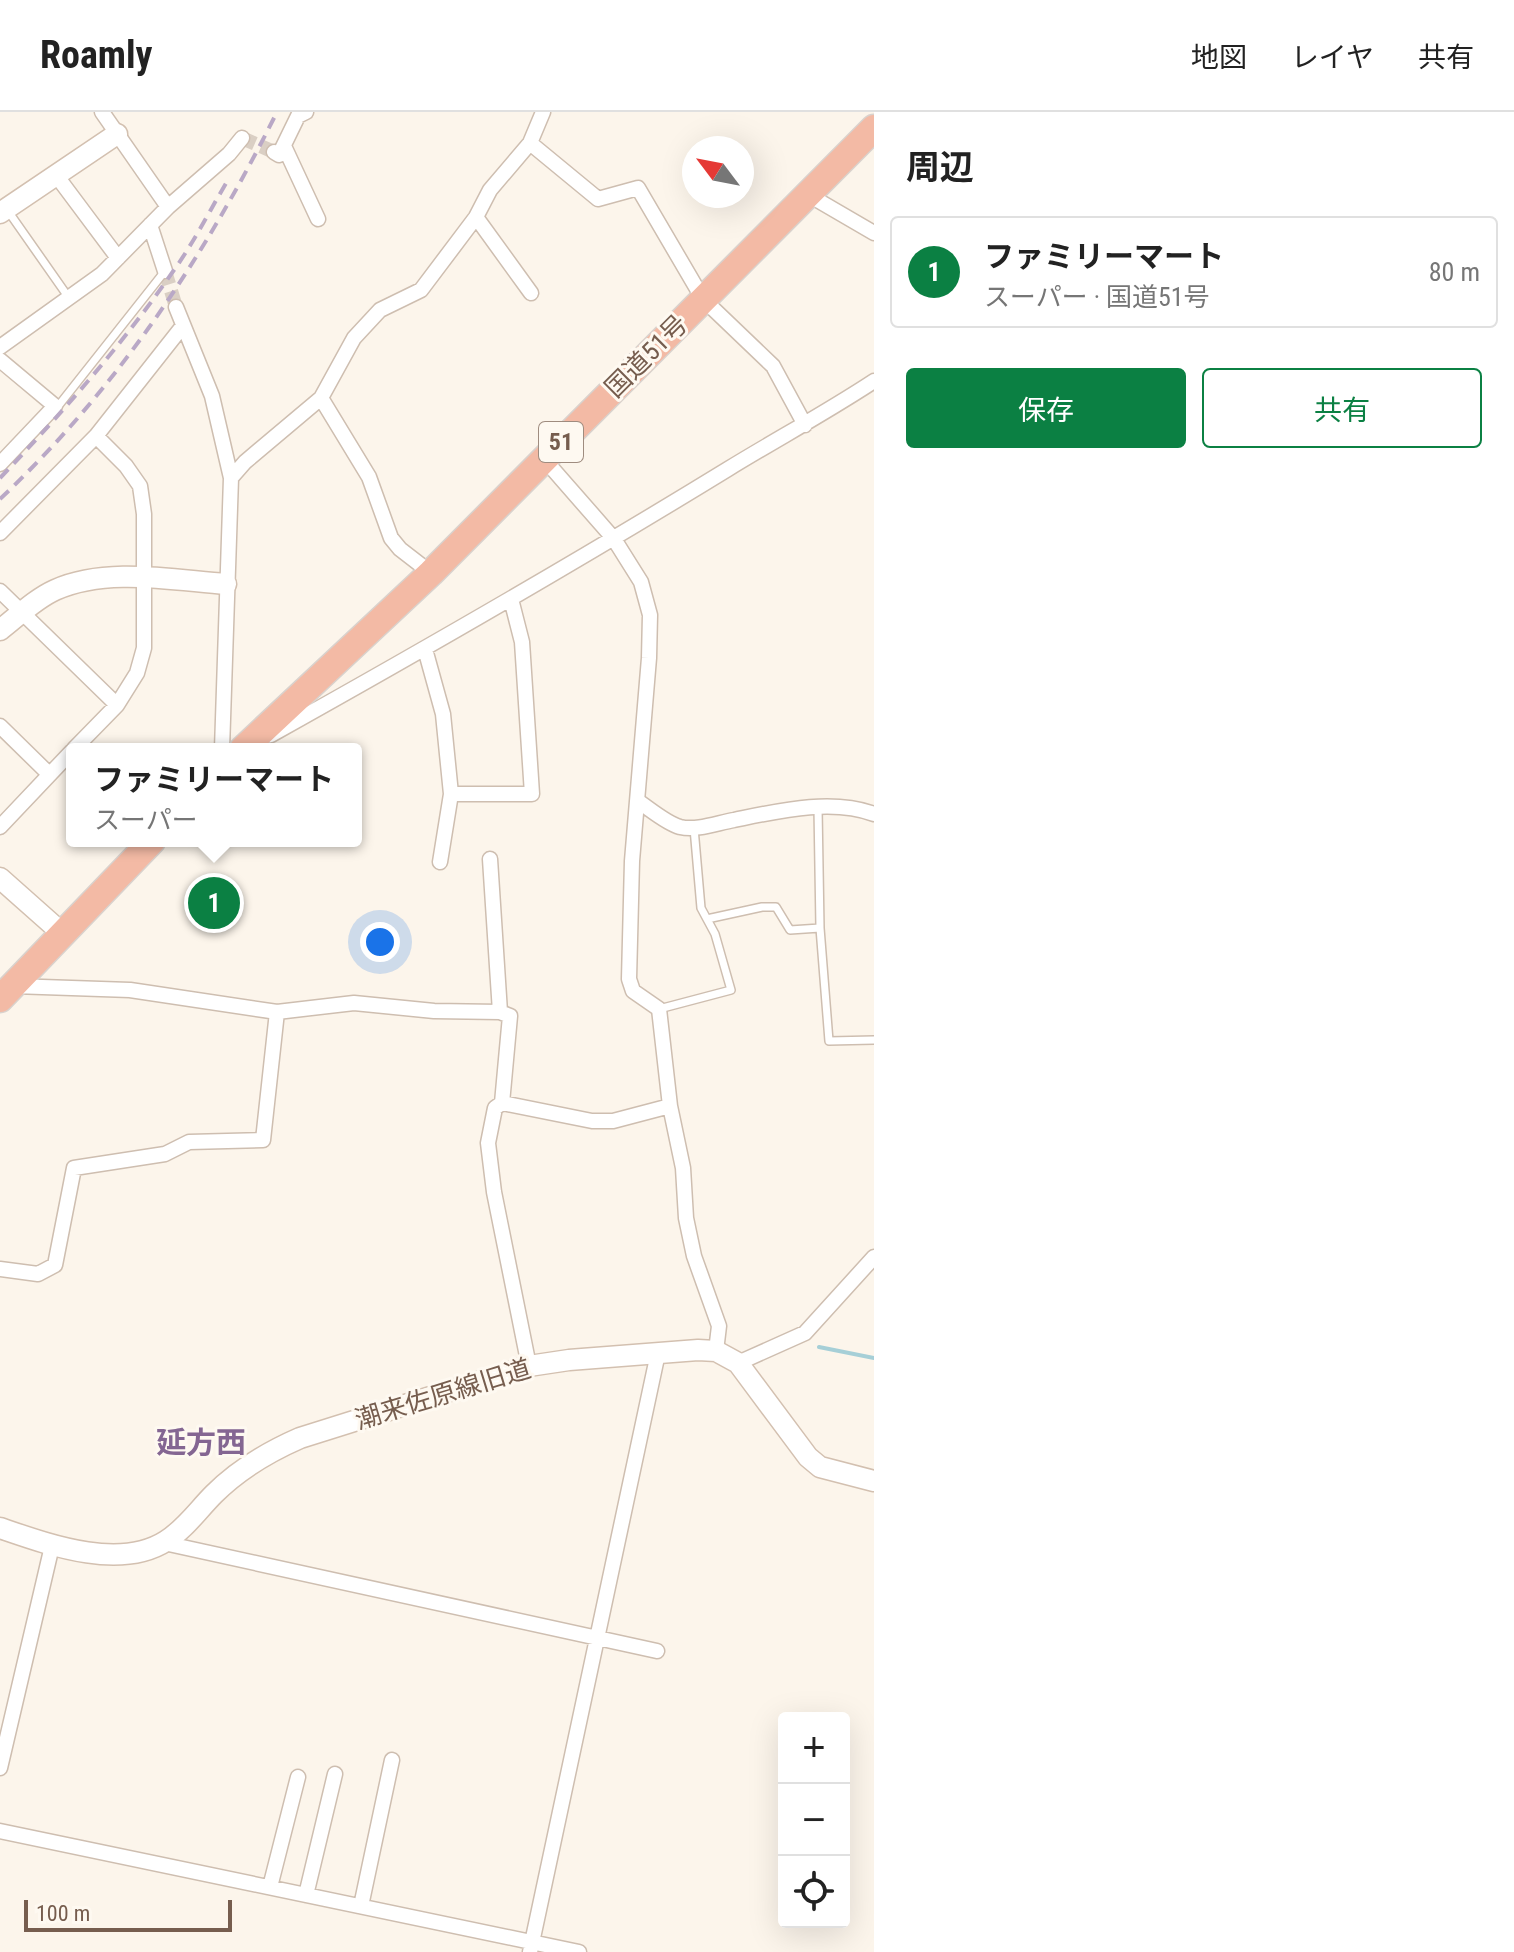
<!DOCTYPE html>
<html lang="ja">
<meta charset="utf-8">
<style>
body{margin:0;font-family:"Roboto Condensed","Noto Sans JP",sans-serif;background:#f6f6f6;color:#222}
.controls{position:absolute;right:24px;bottom:24px;display:grid;overflow:hidden;border-radius:8px;box-shadow:0 8px 32px #0002}
.controls button{width:72px;height:72px;display:grid;place-items:center;padding:0;border:0;border-bottom:2px solid #e0e0e0;background:#fff;color:#222;font:40px sans-serif}
.compass{position:absolute;left:682px;top:24px;width:72px;height:72px;border-radius:50%;background:#fff;box-shadow:0 8px 32px #0002;rotate:302deg}
.scale{position:absolute;left:24px;bottom:20px;width:208px;box-sizing:border-box;padding-left:8px;border:4px solid #765d4e;border-top:0;font-size:22px;line-height:28px;white-space:nowrap;color:#765d4e;-webkit-text-stroke:6px #fef9f1;paint-order:stroke}
.you{position:absolute;left:380px;top:830px;width:28px;height:28px;margin:-20px;border:6px solid #fff;border-radius:50%;background:#1a73e8;box-shadow:0 0 0 12px #1a73e833}
.badge{display:grid;place-items:center;width:52px;height:52px;border-radius:50%;background:#0b8043;color:#fff;font-size:26px;font-weight:700}
.pin{position:absolute;translate:-50% -50%;border:4px solid #fff;box-shadow:0 2px 8px #0006}
.popup{position:absolute;left:66px;top:631px;width:296px;height:104px;box-sizing:border-box;display:grid;place-content:center;border-radius:8px;background:#fff;filter:drop-shadow(0 2px 6px #0005);font-size:26px;white-space:nowrap;color:#767676}
.popup b{font-size:30px;color:#222}
.popup::after{content:'';position:absolute;left:50%;top:100%;margin-left:-16px;border:16px solid transparent;border-top-color:#fff}
.list{margin:0;padding:0;list-style:none}
h2{display:flex;justify-content:space-between;align-items:center;height:104px;margin:0;padding:0 32px;font-size:34px}
h2 small{font-size:26px;font-weight:400;color:#767676}
.list li{display:grid;grid-template-columns:52px 1fr auto;gap:24px;align-items:center;box-sizing:border-box;height:112px;margin:0 16px 16px;padding:0 16px;border:2px solid #e0e0e0;border-radius:8px}
.list b{display:block;font-size:30px;white-space:nowrap}
.list p{margin:0;font-size:26px;white-space:nowrap;color:#767676}
.list em{font-size:26px;font-style:normal;color:#767676}
.actions{display:flex;gap:16px;padding:24px 32px}
.actions a{flex:1;padding:18px 0;border:2px solid #0b8043;border-radius:8px;text-align:center;font-size:28px;color:#0b8043}
.actions .main{background:#0b8043;color:#fff}
.icon{flex:none;width:44px;height:44px;fill:none;stroke:currentColor;stroke-width:2;stroke-linecap:round;stroke-linejoin:round}
.map{position:relative;flex:none;width:874px;height:1840px;overflow:hidden}
header{display:flex;align-items:center;gap:48px;box-sizing:border-box;height:112px;padding:0 40px;background:#fff;border-bottom:2px solid #e0e0e0}
header strong{font-size:38px}
nav{display:flex;gap:44px;margin-inline-start:auto;font-size:28px}
main{display:flex}
aside{flex:1;background:#fff}
.map>svg:first-child{display:block}
</style>
<header>
<strong>Roamly</strong>
<nav><a>地図</a><a>レイヤ</a><a>共有</a></nav>
</header>
<main>
<div class="map">
<svg width="874" height="1840" viewBox="0 0 874 1840">
<rect width="100%" height="100%" fill="#fcf5eb"/>
<g fill="none" stroke-linecap="round" stroke-linejoin="round">
<path stroke="#a6cfd7" stroke-width="4" d="M 819,1235 L 874,1246"/>
<path stroke="#dacfc4" stroke-width="14" stroke-dasharray="14 7" stroke-linecap="butt" d="M 242,26 L 274,40
M 165,159 L 176,195"/>
<g stroke="#cebeb0" stroke-width="10">
<path id="lane" d="M 8,99 L 69,186
M 55,294 L 59,293 L 165,159
M 818,696 L 820,816 L 829,929 L 874,928
M 707,807 L 762,795 L 776,795 L 790,818 L 820,816
M 659,897 L 731,878 L 715,822 L 701,796 L 694,716"/>
</g>
<g stroke="#cebeb0" stroke-width="17">
<path id="street" d="M 102,0 L 168,95
M 530,31 L 598,87 L 638,76 L 703,187 L 773,254 L 805,313
M 284,34 L 318,107
M 274,40 L 279,43 L 298,4 L 306,0
M 56,63 L 118,146
M 807,82 L 874,121
M 476,105 L 531,181
M 150,113 L 165,159
M 176,195 L 212,284 L 231,366
M 0,235 L 102,162 L 168,95 L 229,42 L 242,26
M 0,248 L 55,294 L 0,352
M 321,286 L 369,365 L 391,426 L 400,437 L 431,461
M 544,347 L 614,427 L 641,470 L 650,503 L 649,546 L 632,749 L 629,867 L 633,879 L 659,897 L 670,994 L 683,1056 L 686,1106 L 694,1144 L 719,1214 L 716,1239
M 0,421 L 96,324 L 182,215
M 0,479 L 117,593
M 425,537 L 443,602 L 451,682 L 440,750
M 0,614 L 49,662
M 271,623 C 425,537 578,449 728,357 C 777,327 827,300 874,269
M 74,637 L 117,593 L 137,561 L 144,536 L 144,402 L 140,374 L 126,354 L 96,324
M 222,637 L 231,366 L 245,350 L 321,286 L 354,226 L 380,198 L 421,178 L 476,105 L 490,78 L 530,31 L 543,0
M 451,682 L 532,682 L 522,530 L 511,487
M 638,689 C 650,697 666,711 680,715 C 697,719 717,711 734,708 C 778,699 832,686 874,702
M 0,715 L 72,639
M 490,747 L 500,900
M 13,874 L 130,878 L 277,900 L 354,891 L 434,899 L 500,900 L 510,904 L 502,991 L 495,996 L 488,1031 L 494,1080 L 529,1254
M 502,991 L 592,1009 L 613,1009 L 670,994
M 0,1157 L 38,1162 L 55,1153 L 74,1056 L 165,1042 L 189,1030 L 263,1028 L 277,900
M 738,1251 L 805,1221 L 874,1145
M 164,1431 L 657,1539
M 0,1656 L 52,1434
M 0,1719 L 579,1840
M 270,1775 L 298,1665
M 306,1783 L 335,1662
M 361,1794 L 392,1648
M 530,1840 L 658,1241"/>
</g>
<g stroke="#d3c0b0" stroke-width="23">
<path id="secondary" d="M 0,101 L 117,22
M 0,518 C 17,505 35,487 55,478 C 106,455 172,468 226,472
M 0,766 L 63,822
M 0,1416 C 47,1432 119,1459 166,1429 C 185,1417 198,1398 214,1382 C 239,1357 268,1340 300,1326 L 529,1254 L 569,1248 L 698,1238 L 716,1239 L 738,1251 L 808,1345 L 820,1355 L 874,1369"/>
</g>
<g stroke="#d9d2cd" stroke-width="29">
<path id="highway" d="M 243,637 L 431,461 L 874,16
M 0,887 L 152,729"/>
</g>
<use href="#lane" stroke="#fff" stroke-width="7"/>
<use href="#street" stroke="#fff" stroke-width="14"/>
<use href="#secondary" stroke="#fff" stroke-width="20"/>
<use href="#highway" stroke="#f3baa5" stroke-width="26"/>
<path stroke="#b9a8c6" stroke-width="4" stroke-dasharray="12 8" stroke-linecap="butt" d="M 0,366 C 62,301 123,232 174,158 C 194,130 210,98 228,68
M 0,387 C 118,276 205,144 277,0"/>
</g>
<g text-anchor="middle" dominant-baseline="central" stroke-width="6" stroke-linejoin="round" paint-order="stroke">
<rect fill="#fef9f1" stroke="#9f8c7f" stroke-width="2" x="539" y="310" width="44" height="40" rx="6"/>
<g font-size="24" font-weight="bold" fill="#765d4e">
<text x="561" y="330">51</text>
</g>
<g font-size="26" fill="#765d4e" stroke="#fef9f1">
<text transform="translate(646 244) rotate(-45)">国道51号</text>
<text transform="translate(443 1282) rotate(-17)">潮来佐原線旧道</text>
</g>
<g font-size="30" font-weight="bold" fill="#846692" stroke="#fef9f1">
<text x="201" y="1330">延方西</text>
</g>
</g>
</svg>
<div class="controls">
<button>+</button>
<button>−</button>
<button><svg class="icon" aria-label="locate" viewBox="0 0 24 24"><circle cx="12" cy="12" r="6"/><path d="M12 2v4M12 18v4M2 12h4M18 12h4"/></svg></button>
</div>
<svg class="compass" viewBox="-18 -18 36 36"><path d="M0-13l5 13h-10z" fill="#e53935"/><path d="M0 13l5-13h-10z" fill="#767676"/></svg>
<div class="scale">100 m</div>
<div class="you"></div>
<div class="pin badge" style="left:214px;top:791px">1</div>
<div class="popup"><b>ファミリーマート</b>スーパー</div>
</div>
<aside>
<h2>周辺<small></small></h2>
<ul class="list">
<li><span class="badge">1</span><div><b>ファミリーマート</b><p>スーパー · 国道51号</p></div><em>80 m</em></li>
</ul>
<div class="actions"><a class="main">保存</a><a>共有</a></div>
</aside>
</main>
